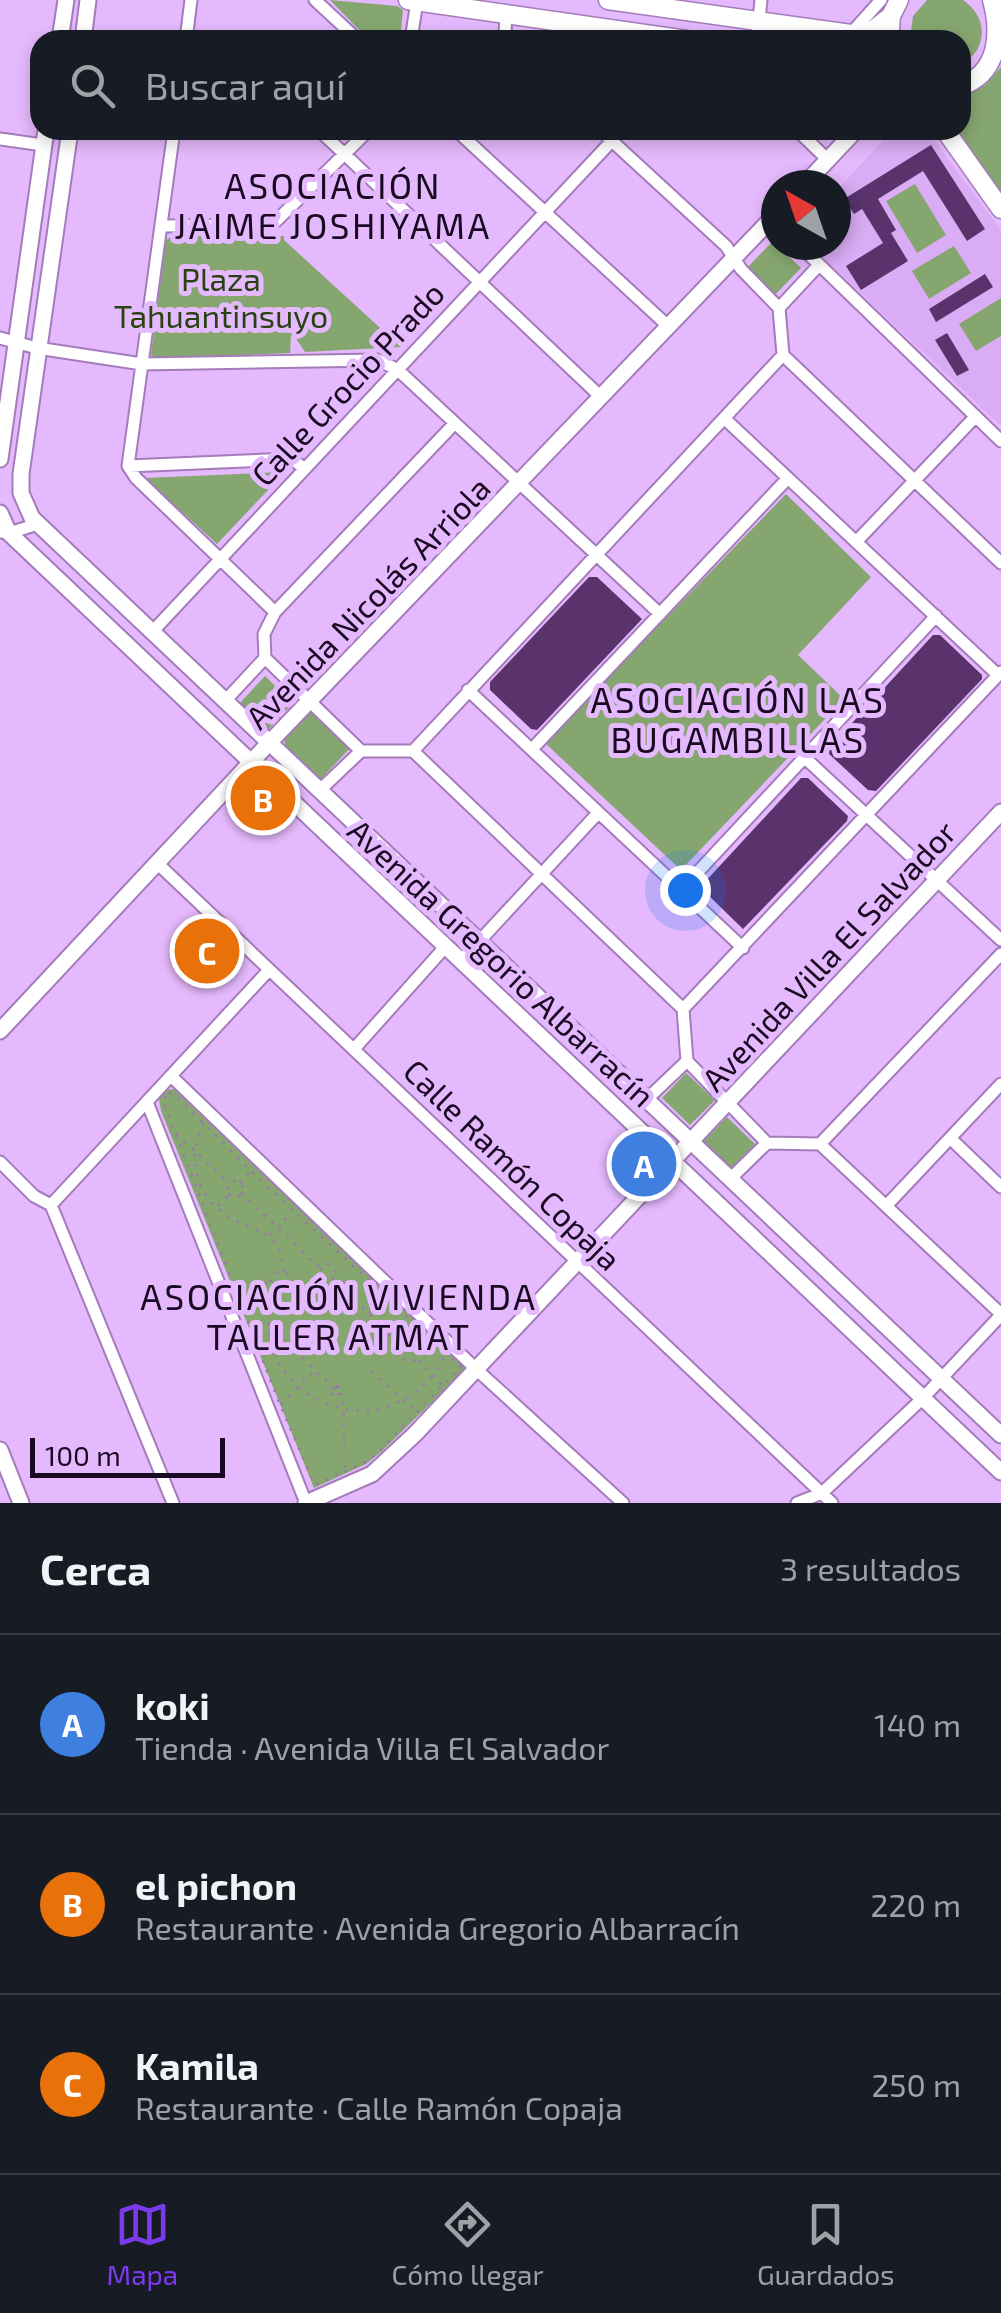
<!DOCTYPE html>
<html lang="es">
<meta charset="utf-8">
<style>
body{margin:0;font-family:"Exo 2",sans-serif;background:#20242c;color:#f1f3f6}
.compass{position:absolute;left:761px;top:170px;width:90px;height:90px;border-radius:50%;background:#171b24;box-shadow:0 5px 15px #0003;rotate:320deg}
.scale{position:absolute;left:30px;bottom:25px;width:195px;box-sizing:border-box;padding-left:10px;border:5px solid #190921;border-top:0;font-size:28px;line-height:35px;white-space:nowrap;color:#190921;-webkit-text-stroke:8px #e5b9fd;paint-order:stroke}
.you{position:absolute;left:685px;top:890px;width:35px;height:35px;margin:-25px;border:8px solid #fff;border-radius:50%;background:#1a73e8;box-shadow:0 0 0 15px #1a73e833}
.badge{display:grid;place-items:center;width:65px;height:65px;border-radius:50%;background:#7c3aed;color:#fff;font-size:32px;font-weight:700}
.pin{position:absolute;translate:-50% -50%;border:5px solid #fff;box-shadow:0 2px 10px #0006}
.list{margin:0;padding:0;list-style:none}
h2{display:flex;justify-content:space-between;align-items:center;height:130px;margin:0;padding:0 40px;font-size:42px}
h2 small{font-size:32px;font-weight:400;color:#9ea1a6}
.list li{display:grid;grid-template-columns:65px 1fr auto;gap:30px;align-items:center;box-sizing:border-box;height:180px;padding:0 40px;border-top:2px solid #363941}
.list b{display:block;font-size:38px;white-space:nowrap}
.list p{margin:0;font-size:32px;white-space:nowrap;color:#9ea1a6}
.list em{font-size:32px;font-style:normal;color:#9ea1a6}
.icon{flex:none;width:55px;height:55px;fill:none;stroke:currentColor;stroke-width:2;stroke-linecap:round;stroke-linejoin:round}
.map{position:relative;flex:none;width:1001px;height:1503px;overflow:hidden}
.search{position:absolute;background:#171b24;box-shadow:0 5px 15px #0003;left:30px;right:30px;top:30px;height:110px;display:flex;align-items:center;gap:25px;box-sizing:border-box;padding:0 35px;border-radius:30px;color:#9ea1a6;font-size:38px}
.sheet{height:670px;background:#171b24}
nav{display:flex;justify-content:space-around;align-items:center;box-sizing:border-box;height:140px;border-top:2px solid #363941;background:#171b24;font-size:28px;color:#9ea1a6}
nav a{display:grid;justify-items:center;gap:5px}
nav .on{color:#7c3aed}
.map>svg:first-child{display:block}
</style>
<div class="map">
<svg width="1001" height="1503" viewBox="0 0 1001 1503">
<rect width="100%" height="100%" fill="#e5b9fd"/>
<path fill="#daacf5" d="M 893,130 L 926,130 L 1001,230 L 1001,426 L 810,245 L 836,245 L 836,191 Z"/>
<path fill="#86a670" d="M 330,0 L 397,6 L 403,10 L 400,40 L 369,40 Z
M 927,0 L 963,0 C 989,18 988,49 961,65 L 961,40 L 910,40 L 913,16 Z
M 1001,67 L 1001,191 L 954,130 L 961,130 L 961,96 L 985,85 Z
M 915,184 L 946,235 L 917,253 L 886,201 Z
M 174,235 L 284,236 L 284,240 L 401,347 L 305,352 L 295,337 L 291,336 L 290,353 L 157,359 L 151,355 L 166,240 Z
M 773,241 L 801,268 L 774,296 L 746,269 Z
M 954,246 L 971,273 L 929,299 L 912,271 Z
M 1001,298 L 1001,336 L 976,351 L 959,324 Z
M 285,472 L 217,544 L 145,478 Z
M 786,494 L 871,577 L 798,655 L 844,699 L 681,870 L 545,743 Z
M 265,676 L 293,703 L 266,732 L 238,705 Z
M 313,710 L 351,747 L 319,781 L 286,750 L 284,738 Z
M 686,1073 L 715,1100 L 690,1125 L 662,1098 Z
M 174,1089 L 467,1368 L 382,1451 L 366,1464 L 314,1488 L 161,1111 L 159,1099 L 164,1090 Z
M 727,1117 L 755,1144 L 731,1169 L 703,1142 Z"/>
<path fill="#5a336d" d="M 931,145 L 985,229 L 967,241 L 923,171 L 878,199 L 896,230 L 891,233 L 908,261 L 861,290 L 846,266 L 883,243 L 862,209 L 854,214 L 844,199 Z
M 985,274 L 993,287 L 936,322 L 929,309 Z
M 947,333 L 969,370 L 957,376 L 935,340 Z
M 589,577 L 597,577 L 642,619 L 537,730 L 531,729 L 490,690 L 490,682 Z
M 933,635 L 940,635 L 982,675 L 982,679 L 876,791 L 868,790 L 829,754 L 830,747 Z
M 801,778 L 808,778 L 848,816 L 847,821 L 743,929 L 702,889 L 703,884 Z"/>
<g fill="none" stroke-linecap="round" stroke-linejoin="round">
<g stroke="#a47bbb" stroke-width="15">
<path id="minor" d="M 315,0 L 358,40
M 506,14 L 505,34 L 508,40
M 854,30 L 881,0
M 186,40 L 191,0
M 411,40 L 417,1
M 757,40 L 761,0
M 174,130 L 128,466 L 136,478 L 275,612
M 319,130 L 601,397
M 456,130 L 668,326
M 600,130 L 726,246 L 741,269 L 779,308 L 783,355
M 797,130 L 828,160
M 0,139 L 43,145
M 161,226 L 272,225 L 369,130
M 799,245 L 1001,441
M 779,308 L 819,265
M 0,338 L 37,348 L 142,364 L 378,360 L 398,370 L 660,614
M 783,355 L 1001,563
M 725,419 L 998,675
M 128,466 L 292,459 L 305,469
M 0,532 L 9,533 L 38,524
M 856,542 L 975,417
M 154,630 L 622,130
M 468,690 L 743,948
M 225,701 L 265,658
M 533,748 L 788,478
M 361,751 L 265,658 L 264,634 L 275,612 L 455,423
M 413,751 L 683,1009
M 804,757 L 1001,940
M 320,790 L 361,751 L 413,751 L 783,355
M 157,863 L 832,1503
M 682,889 L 936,616
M 461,961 L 598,813
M 683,1009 L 1001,672
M 354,1049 L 446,946
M 687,1061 L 767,1143
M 171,1076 L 477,1370 L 623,1503
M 646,1100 L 687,1061 L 683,1009
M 147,1102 L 306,1503
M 950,1138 L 1001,1187
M 820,1144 L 1001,954
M 820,1144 L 1001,1314
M 0,1162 L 34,1196 L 51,1205 L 173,1503
M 730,1179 L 767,1143 L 820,1144
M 51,1205 L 269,970
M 886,1206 L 1001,1084
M 797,1503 L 822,1493 L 923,1398 L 1001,1315"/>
</g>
<g stroke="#a47bbb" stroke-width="19">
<path id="tertiary" d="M 60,40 L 66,0
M 83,40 L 88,0
M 70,130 L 21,474 L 21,493 L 32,518 L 1001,1435
M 804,185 L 856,130
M 0,459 L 46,130
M 0,513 L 9,533 L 1001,1472
M 0,1031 L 269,743 L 776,214
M 0,1450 L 21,1503
M 306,1503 L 372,1474 L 415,1434 L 1001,812"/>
</g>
<g stroke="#a47bbb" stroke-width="21">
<path id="secondary" d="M 408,0 L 687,40
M 608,0 L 851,34 L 873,30 L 891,16
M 889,40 L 891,16 L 899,0
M 961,86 C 999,73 1001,33 992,0
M 945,130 L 1001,209"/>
</g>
<path stroke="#9a78ac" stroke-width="2.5" stroke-dasharray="2.5 8" stroke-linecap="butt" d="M 169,1093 L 174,1094 L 251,1171 L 461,1367 L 377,1453 L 366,1462 L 315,1485 L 280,1405 L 163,1101 Z
M 203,1123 C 188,1157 194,1194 226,1215 C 254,1233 283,1229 283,1272
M 176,1134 L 230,1184
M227 1189a8 8 0 1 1 16 0a8 8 0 1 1-16 0Z
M 240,1183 L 251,1171
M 241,1193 L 321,1269
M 218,1206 L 230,1194
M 270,1235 L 292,1212
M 327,1263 L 338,1274 L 326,1285 L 316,1275 Z
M271 1282a10 10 0 1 1 20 0a10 10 0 1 1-20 0Z
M 343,1282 L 351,1290 L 344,1297 L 336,1289 Z
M 233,1283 L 269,1283
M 289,1291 L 310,1312
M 276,1292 C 235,1389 385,1468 446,1355
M 347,1293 L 389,1334
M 362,1321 L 385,1296
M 393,1330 L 401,1337 L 394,1344 L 387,1337 Z
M 293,1343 L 298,1348 L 291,1355 L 286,1350 Z
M 259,1345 L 286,1344 L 289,1347
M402 1354a8 8 0 1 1 16 0a8 8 0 1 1-16 0Z
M 295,1350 L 334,1389
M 418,1360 L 443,1386
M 372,1371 L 415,1411
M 337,1386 L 342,1391 L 335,1398 L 330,1393 Z
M 340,1393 L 343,1396 L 345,1471
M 281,1405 L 314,1371"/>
<use href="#minor" stroke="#fff" stroke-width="11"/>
<use href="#tertiary" stroke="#fff" stroke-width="15"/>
<use href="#secondary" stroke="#fff" stroke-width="18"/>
</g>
<g text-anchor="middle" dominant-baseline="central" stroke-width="10" stroke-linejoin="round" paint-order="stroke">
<g font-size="32" fill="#284211" stroke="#e5b9fd">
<text x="221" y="278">Plaza<tspan x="221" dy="37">Tahuantinsuyo</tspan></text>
</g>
<g font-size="32" fill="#190921" stroke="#e5b9fd">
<text transform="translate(347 383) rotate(-47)">Calle Grocio Prado</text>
<text transform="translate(367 602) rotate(-46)">Avenida Nicolás Arriola</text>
<text transform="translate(828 955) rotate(-47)">Avenida Villa El Salvador</text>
<text transform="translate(502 962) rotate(43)">Avenida Gregorio Albarracín</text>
<text transform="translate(513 1164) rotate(44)">Calle Ramón Copaja</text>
</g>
<g font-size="35" letter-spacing="2.5" fill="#190921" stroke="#e5b9fd">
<text x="333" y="185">ASOCIACIÓN<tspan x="333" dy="40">JAIME JOSHIYAMA</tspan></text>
<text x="738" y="699">ASOCIACIÓN LAS<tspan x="738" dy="40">BUGAMBILLAS</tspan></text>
<text x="339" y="1296">ASOCIACIÓN VIVIENDA<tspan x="339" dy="40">TALLER ATMAT</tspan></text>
</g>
</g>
</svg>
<svg class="compass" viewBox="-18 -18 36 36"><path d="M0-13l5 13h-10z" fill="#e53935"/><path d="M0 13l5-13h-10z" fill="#9ea1a6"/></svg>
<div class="scale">100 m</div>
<div class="you"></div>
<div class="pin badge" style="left:644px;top:1164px;background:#3f7fe0">A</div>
<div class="pin badge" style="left:263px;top:798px;background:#e8710a">B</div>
<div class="pin badge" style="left:207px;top:951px;background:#e8710a">C</div>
<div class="search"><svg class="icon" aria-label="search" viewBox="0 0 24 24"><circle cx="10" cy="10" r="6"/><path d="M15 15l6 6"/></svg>Buscar aquí</div>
</div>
<section class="sheet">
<h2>Cerca<small>3 resultados</small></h2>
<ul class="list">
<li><span class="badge" style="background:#3f7fe0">A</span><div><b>koki</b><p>Tienda · Avenida Villa El Salvador</p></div><em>140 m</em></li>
<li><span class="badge" style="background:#e8710a">B</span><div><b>el pichon</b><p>Restaurante · Avenida Gregorio Albarracín</p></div><em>220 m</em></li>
<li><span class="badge" style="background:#e8710a">C</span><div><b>Kamila</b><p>Restaurante · Calle Ramón Copaja</p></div><em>250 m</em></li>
</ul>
</section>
<nav>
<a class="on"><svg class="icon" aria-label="map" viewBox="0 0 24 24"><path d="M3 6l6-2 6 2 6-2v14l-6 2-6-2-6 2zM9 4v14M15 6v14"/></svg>Mapa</a>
<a><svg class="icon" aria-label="directions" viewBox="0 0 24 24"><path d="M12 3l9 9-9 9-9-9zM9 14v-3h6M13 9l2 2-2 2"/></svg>Cómo llegar</a>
<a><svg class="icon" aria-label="saved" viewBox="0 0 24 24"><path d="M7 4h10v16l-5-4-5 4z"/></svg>Guardados</a>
</nav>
